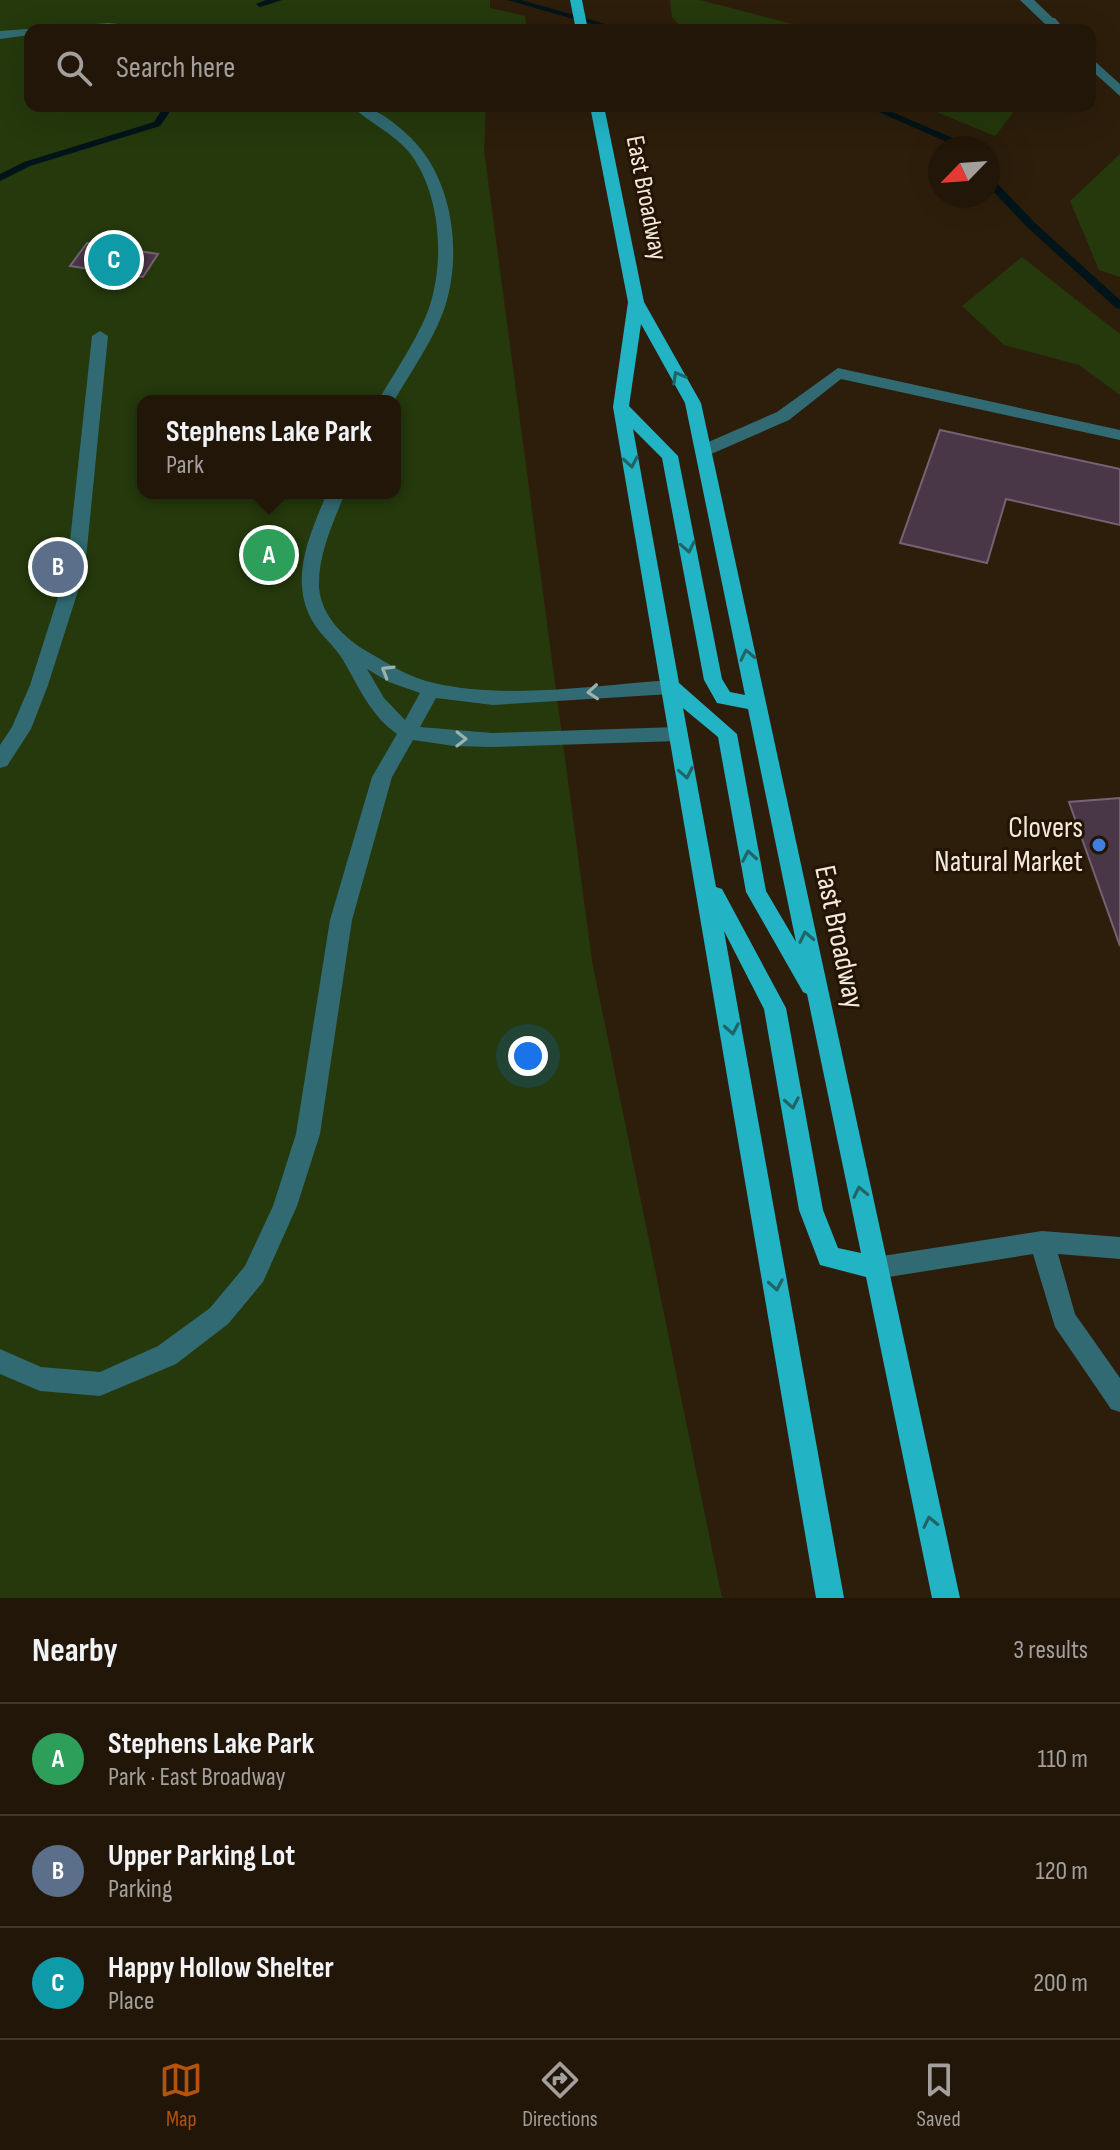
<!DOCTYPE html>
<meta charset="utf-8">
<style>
body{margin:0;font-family:"Sofia Sans Condensed",sans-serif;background:#2a1f12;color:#f1f3f6}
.compass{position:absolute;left:928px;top:136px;width:72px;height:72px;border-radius:50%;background:#221608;box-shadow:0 8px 32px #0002;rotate:245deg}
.you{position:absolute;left:528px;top:1056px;width:28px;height:28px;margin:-20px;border:6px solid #fff;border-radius:50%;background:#1a73e8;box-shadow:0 0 0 12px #1a73e833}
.badge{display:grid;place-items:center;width:52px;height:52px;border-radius:50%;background:#b45309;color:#fff;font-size:26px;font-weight:700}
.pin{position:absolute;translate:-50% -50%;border:4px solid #fff;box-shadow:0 2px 8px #0006}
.popup{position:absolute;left:137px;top:395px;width:264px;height:104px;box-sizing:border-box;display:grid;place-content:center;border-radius:16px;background:#221608;filter:drop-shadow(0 2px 6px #0005);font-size:26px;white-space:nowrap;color:#a29f9c}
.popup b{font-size:30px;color:#f1f3f6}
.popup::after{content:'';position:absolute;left:50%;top:100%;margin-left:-16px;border:16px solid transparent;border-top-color:#221608}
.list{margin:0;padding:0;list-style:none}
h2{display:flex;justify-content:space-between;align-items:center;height:104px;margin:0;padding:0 32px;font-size:34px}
h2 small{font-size:26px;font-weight:400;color:#a29f9c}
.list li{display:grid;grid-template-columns:52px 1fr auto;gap:24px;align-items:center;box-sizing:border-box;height:112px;padding:0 32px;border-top:2px solid #3f3529}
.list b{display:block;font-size:30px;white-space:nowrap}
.list p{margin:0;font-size:26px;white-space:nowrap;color:#a29f9c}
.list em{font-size:26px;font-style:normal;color:#a29f9c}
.icon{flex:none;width:44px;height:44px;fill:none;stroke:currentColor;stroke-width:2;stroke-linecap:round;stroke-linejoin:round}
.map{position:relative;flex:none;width:1120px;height:1598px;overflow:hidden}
.search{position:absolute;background:#221608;box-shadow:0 8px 32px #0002;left:24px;right:24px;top:24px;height:88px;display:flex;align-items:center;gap:20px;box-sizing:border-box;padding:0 28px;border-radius:16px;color:#a29f9c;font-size:30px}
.sheet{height:440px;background:#221608}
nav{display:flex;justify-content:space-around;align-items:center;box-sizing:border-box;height:112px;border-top:2px solid #3f3529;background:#221608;font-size:22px;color:#a29f9c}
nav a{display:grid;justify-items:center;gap:4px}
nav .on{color:#b45309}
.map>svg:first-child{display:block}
</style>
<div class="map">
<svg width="1120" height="1598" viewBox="0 0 1120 1598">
<rect width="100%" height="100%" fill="#2d1e0b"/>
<path fill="#25390c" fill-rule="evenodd" d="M 0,0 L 490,0 L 490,8 L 525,16 L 527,30 L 30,30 L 30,106 L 486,106 L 484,150 L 592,961 L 722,1598 L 0,1598 ZM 143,401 L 395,401 L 395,493 L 143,493 Z
M 670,0 L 700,0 L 816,30 L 685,30 L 672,17 Z
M 922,106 L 1007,106 L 1013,113 L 995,136 Z
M 1120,154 L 1120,277 L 1099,270 L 1070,201 Z
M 1022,257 L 1120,334 L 1120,395 L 1079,365 L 1004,345 L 962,306 Z"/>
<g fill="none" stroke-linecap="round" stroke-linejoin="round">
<path fill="#001419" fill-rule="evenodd" d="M 266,0 L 282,0 L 260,7 L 256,4 Z
M 507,0 L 521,0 L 627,30 L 612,30 Z
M 164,106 L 174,106 L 160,126 L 30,166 L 0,181 L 0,174 L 24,162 L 154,122 Z
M 865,106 L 878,106 L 953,138 L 963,148 L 952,148 L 947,142 Z
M 988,177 L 992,178 L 1035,223 L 1120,300 L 1120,309 L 1116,308 L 1027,227 L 988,186 Z"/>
</g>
<path fill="#493647" stroke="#776173" stroke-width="2" d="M 87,243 L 158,254 L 143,277 L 70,266 Z
M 940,430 L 1120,469 L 1120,525 L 1006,499 L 987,563 L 900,543 Z
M 1120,798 L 1120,946 L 1069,802 Z"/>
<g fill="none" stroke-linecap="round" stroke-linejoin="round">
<path fill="#316a72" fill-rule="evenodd" d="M 109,23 L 136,26 L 142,30 L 30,30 L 30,35 L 0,39 L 0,31 Z
M 352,106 C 375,106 393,121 410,137 C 454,179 464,259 442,315 C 430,345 410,373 394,401 L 378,401 C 394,373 413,346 426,316 C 446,267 442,194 409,152 C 393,133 369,123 352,106 Z
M 100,331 L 108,336 L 85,569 L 48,685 L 31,729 L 7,766 L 0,768 L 0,745 L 12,727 L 30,685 L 67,569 L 92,336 Z
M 838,368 L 1120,430 L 1120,440 L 841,379 L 789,420 L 709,455 L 697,455 L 695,451 L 697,447 L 777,412 Z
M 327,493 L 345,493 C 333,523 318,554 319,587 C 321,616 344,638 368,652 C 389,664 410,678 434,683 C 507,700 596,685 671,680 L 680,687 L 671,694 L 493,705 L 436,698 L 420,727 L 492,733 L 678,727 L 688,734 L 678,741 L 492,747 L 454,746 L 413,740 L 392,777 L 352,920 L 320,1134 L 297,1206 L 263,1282 L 228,1324 L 176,1364 L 100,1396 L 40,1391 L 0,1374 L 0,1349 L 41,1367 L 100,1372 L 158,1346 L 210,1308 L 245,1266 L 273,1206 L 296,1134 L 330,920 L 372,777 L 397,734 C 370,715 359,687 343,660 C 335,646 321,636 313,622 C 288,580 310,534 327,493 ZM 367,669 L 389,682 L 420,693 L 405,720 L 384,698 Z
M 1042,1231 L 1120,1237 L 1120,1259 L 1058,1254 L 1075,1314 L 1120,1378 L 1120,1412 L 1111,1409 L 1055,1327 L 1033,1254 L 876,1279 L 867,1276 L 864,1268 L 867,1260 L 876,1257 Z"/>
<path fill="#316a72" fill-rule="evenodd" d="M 1020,0 L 1034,0 L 1056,21 L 1045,24 Z"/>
<path fill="#316a72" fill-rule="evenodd" d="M 1045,18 L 1055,18 L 1065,30 L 1052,30 L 1044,21 Z
M 1090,57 L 1120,84 L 1120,96 L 1090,69 Z"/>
<path fill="#22b3c5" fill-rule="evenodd" d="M 570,0 L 582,0 L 588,30 L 576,30 Z
M 590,106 L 604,106 L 644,302 L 701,403 L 960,1598 L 932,1598 L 866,1277 L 820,1265 L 799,1210 L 764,1009 L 724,931 L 844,1598 L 816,1598 L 613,407 L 628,302 ZM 641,324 L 685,403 L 745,695 L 730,692 L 722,679 L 678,456 L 629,406 ZM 633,429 L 662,458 L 704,680 L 717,703 L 748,709 L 796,942 L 766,891 L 737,734 L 679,683 ZM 683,708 L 718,737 L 746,892 L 803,992 L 807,994 L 861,1253 L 838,1248 L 823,1210 L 786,1008 L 722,889 L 716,887 Z"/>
</g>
<defs><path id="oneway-chevron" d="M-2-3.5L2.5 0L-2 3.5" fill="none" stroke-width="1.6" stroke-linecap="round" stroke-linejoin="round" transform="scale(2)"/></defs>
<g stroke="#226464">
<use href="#oneway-chevron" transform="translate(678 377) rotate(-119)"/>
<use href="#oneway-chevron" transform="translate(631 462) rotate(80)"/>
<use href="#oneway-chevron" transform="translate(688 547) rotate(79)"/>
<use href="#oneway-chevron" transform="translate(747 655) rotate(-102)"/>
<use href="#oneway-chevron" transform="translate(686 773) rotate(79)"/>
<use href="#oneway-chevron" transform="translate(749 856) rotate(-100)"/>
<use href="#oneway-chevron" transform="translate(806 937) rotate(-102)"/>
<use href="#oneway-chevron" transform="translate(732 1029) rotate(80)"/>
<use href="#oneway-chevron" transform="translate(792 1103) rotate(80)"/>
<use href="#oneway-chevron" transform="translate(860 1192) rotate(-102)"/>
<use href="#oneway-chevron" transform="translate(776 1285) rotate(80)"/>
<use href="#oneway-chevron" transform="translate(930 1522) rotate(-102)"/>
</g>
<g stroke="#9cb0ad">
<use href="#oneway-chevron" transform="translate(387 671) rotate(-149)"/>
<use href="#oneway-chevron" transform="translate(593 692) rotate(176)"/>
<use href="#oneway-chevron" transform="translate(461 739) rotate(1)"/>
</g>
<circle fill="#3f7fe0" stroke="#231403" stroke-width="3" cx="1099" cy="845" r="8"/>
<g text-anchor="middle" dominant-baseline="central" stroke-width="6" stroke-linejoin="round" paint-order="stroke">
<g font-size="26" fill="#f4e9de" stroke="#231403">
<text transform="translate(646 198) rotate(79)">East Broadway</text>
</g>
<g font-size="30" fill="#f4e9de" stroke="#231403" text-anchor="end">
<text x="1083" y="828">Clovers<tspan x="1083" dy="34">Natural Market</tspan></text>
</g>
<g font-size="30" fill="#f4e9de" stroke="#231403">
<text transform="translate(839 937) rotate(78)">East Broadway</text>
</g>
</g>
</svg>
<svg class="compass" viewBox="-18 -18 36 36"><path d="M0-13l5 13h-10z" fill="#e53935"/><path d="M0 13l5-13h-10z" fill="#a29f9c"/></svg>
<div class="you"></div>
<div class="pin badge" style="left:269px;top:555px;background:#2e9e5b">A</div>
<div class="popup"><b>Stephens Lake Park</b>Park</div>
<div class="pin badge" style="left:58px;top:567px;background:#5c6f8a">B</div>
<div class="pin badge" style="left:114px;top:260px;background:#0f9aa8">C</div>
<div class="search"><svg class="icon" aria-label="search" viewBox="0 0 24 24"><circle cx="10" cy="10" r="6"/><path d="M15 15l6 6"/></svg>Search here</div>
</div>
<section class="sheet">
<h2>Nearby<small>3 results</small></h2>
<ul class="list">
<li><span class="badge" style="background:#2e9e5b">A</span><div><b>Stephens Lake Park</b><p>Park · East Broadway</p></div><em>110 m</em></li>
<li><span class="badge" style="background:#5c6f8a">B</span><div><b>Upper Parking Lot</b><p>Parking</p></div><em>120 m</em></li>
<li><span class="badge" style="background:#0f9aa8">C</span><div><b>Happy Hollow Shelter</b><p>Place</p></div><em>200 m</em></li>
</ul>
</section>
<nav>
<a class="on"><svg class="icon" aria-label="map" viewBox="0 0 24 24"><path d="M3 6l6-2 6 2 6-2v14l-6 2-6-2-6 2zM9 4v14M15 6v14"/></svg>Map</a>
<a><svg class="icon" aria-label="directions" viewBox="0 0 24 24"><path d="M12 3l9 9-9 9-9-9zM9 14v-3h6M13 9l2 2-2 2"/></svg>Directions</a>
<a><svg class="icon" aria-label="saved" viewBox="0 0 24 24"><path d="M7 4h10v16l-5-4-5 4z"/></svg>Saved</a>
</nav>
